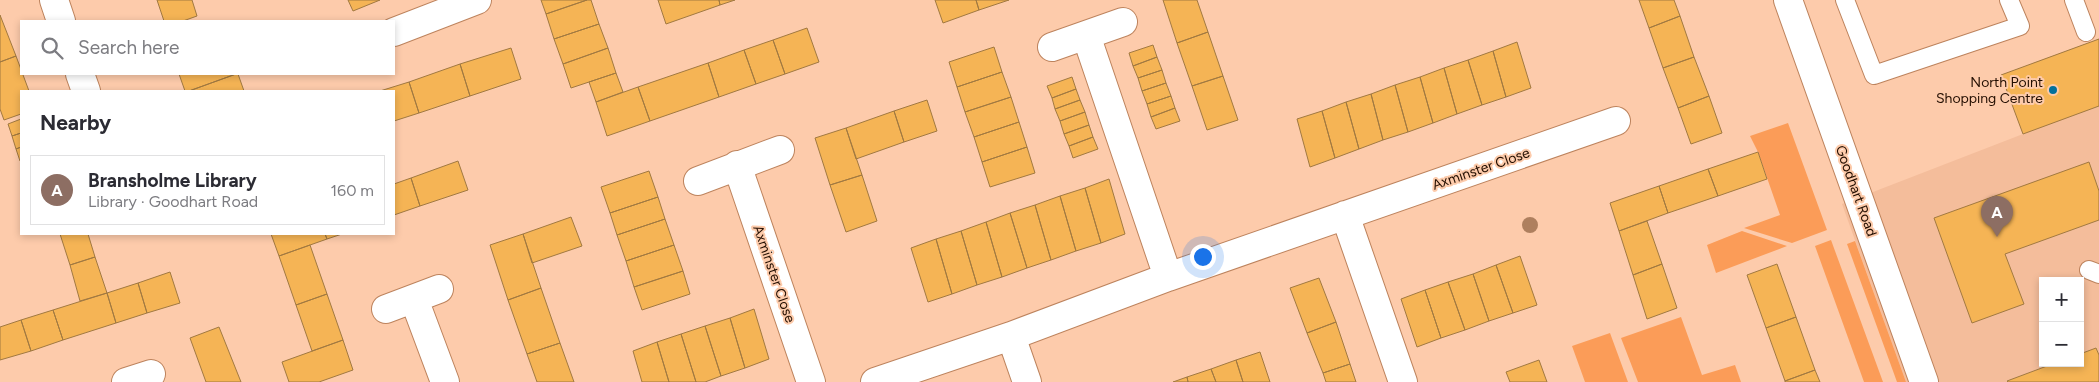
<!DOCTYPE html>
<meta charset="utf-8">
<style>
body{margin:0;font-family:Figtree,sans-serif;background:#f2f2f3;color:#2b2b33}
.controls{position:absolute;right:15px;bottom:15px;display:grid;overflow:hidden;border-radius:0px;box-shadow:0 2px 8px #0003}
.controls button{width:45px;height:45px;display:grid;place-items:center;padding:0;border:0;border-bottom:1px solid #e1e1e2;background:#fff;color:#2b2b33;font:25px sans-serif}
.you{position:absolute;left:1202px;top:256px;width:18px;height:18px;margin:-12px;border:4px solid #fff;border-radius:50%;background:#1a73e8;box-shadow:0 0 0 8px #1a73e833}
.badge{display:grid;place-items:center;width:32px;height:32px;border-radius:50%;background:#0b8043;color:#fff;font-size:16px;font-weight:700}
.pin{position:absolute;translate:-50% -41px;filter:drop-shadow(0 1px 2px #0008)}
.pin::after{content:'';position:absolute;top:26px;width:18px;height:15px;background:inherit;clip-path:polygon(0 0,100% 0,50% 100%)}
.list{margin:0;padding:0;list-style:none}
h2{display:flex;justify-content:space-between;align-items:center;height:65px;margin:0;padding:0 20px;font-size:21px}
h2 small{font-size:16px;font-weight:400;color:#7c7c81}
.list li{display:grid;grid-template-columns:32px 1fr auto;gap:15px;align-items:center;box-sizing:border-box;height:70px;margin:0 10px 10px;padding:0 10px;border:1px solid #e1e1e2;border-radius:0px}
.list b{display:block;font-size:19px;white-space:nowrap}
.list p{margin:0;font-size:16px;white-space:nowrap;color:#7c7c81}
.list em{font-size:16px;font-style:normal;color:#7c7c81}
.icon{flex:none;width:28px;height:28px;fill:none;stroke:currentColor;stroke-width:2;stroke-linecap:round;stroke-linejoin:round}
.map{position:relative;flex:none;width:2099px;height:382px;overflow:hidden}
.search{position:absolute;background:#fff;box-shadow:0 2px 8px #0003;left:20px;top:20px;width:375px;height:55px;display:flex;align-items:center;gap:12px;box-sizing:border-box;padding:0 18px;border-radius:0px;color:#7c7c81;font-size:19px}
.panel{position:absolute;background:#fff;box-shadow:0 2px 8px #0003;left:20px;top:90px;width:375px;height:145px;border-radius:0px}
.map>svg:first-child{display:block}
</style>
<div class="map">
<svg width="2099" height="382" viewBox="0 0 2099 382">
<rect width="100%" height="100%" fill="#fdcbab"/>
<path fill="#f4bd9b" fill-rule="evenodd" d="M 2099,39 L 2099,382 L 1906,382 L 1842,204 L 2023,134 L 2001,75 ZM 2043,281 L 2080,281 L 2080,363 L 2043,363 Z"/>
<path fill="#fb9c58" d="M 1788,123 L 1827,230 L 1792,243 L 1744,228 L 1780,215 L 1758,152 L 1750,136 Z
M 1742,231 L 1787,246 L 1716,273 L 1707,245 Z
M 1831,240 L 1883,382 L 1864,382 L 1815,246 Z
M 1855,241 L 1906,382 L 1897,382 L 1847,244 Z
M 1681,317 L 1702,375 L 1735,365 L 1741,382 L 1638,382 L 1621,338 Z
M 1610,333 L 1628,382 L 1585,382 L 1572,346 Z"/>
<path fill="#f5b455" stroke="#a17941" d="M 157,0 L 192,0 L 197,16 L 183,21 L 164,21 Z
M 348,0 L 380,0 L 353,11 Z
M 541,0 L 587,0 L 546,14 Z
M 587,0 L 591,0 L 599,24 L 554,39 L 546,14 Z
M 658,0 L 719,0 L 720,5 L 666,24 Z
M 719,0 L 735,0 L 720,5 Z
M 935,0 L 976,0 L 979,10 L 943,23 Z
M 976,0 L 1009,0 L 979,10 Z
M 1163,0 L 1197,0 L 1208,32 L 1177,43 Z
M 1639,0 L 1674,0 L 1680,16 L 1649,28 Z
M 0,15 L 16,56 L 0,62 Z
M 1680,16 L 1694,57 L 1663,68 L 1649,28 Z
M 599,24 L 608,48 L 563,64 L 554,39 Z
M 807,28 L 819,62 L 785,74 L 773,40 Z
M 1208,32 L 1223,76 L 1192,86 L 1177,43 Z
M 2099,39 L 2099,106 L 2023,134 L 2001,75 Z
M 773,40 L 785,74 L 756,84 L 744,50 Z
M 1517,42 L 1531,88 L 1506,97 L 1493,51 Z
M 1153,45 L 1157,57 L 1133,66 L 1129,53 Z
M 994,47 L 1002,72 L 957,87 L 949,62 Z
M 511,48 L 521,79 L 470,96 L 460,64 Z
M 608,48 L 616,73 L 571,88 L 563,64 Z
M 744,50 L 756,84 L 719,97 L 708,63 Z
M 1493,51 L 1506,97 L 1482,105 L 1468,60 Z
M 16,56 L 29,91 L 21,91 L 21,114 L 4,120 L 0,109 L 0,62 Z
M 1157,57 L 1162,70 L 1138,78 L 1133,66 Z
M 1694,57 L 1709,96 L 1678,108 L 1663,68 Z
M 1468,60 L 1482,105 L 1457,114 L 1444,68 Z
M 708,63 L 719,97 L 650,121 L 638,87 Z
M 460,64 L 470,96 L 419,113 L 409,82 Z
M 1444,68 L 1457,114 L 1433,123 L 1420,77 Z
M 1162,70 L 1166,83 L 1142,91 L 1138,78 Z
M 1002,72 L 1011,97 L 965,112 L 957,87 Z
M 616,73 L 623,92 L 596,102 L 589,82 Z
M 179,74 L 236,74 L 189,91 L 185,91 Z
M 236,74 L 238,74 L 244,91 L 189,91 Z
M 1223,76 L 1238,120 L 1207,130 L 1192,86 Z
M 1072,77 L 1076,89 L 1052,98 L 1047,86 Z
M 1420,77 L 1433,123 L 1408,132 L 1395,85 Z
M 409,82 L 419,113 L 394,121 L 394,91 L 380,91 Z
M 1166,83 L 1171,96 L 1147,104 L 1142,91 Z
M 1395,85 L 1408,132 L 1383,140 L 1371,94 Z
M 638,87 L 650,121 L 607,136 L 596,102 Z
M 1076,89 L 1080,100 L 1055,109 L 1052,98 Z
M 1371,94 L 1383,140 L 1359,149 L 1346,102 Z
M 1171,96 L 1175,108 L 1151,117 L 1147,104 Z
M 1709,96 L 1722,133 L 1691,144 L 1678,108 Z
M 1011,97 L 1019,122 L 974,137 L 965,112 Z
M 927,100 L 937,131 L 904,142 L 894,111 Z
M 1080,100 L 1085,112 L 1060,121 L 1055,109 Z
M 1346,102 L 1359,149 L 1335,158 L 1322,111 Z
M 1175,108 L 1180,121 L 1156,129 L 1151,117 Z
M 894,111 L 904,142 L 856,159 L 846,128 Z
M 1322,111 L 1335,158 L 1310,167 L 1297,119 Z
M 1085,112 L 1089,125 L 1064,134 L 1060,121 Z
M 21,119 L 21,133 L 12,136 L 8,124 Z
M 1019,122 L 1027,147 L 982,162 L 974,137 Z
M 1089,125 L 1093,137 L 1069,146 L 1064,134 Z
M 846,128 L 862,175 L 830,185 L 815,138 Z
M 21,133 L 21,147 L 16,149 L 12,136 Z
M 1093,137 L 1098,149 L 1073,158 L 1069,146 Z
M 21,147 L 21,160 L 20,161 L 16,149 Z
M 1027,147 L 1035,173 L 990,187 L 982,162 Z
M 1758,152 L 1767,179 L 1718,196 L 1708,169 Z
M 458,161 L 468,190 L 420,206 L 411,178 Z
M 2089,162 L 2099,191 L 2099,220 L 2005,254 L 2024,304 L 1972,323 L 1934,218 Z
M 1708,169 L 1718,196 L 1668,213 L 1659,186 Z
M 649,171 L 658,197 L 610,213 L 601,187 Z
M 862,175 L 877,221 L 846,232 L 830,185 Z
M 411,178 L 420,206 L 394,215 L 394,184 Z
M 1109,179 L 1125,234 L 1101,243 L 1085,188 Z
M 1659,186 L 1668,213 L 1619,231 L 1610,203 Z
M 1085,188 L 1101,243 L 1076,251 L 1060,196 Z
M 1060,196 L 1076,251 L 1051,260 L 1035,205 Z
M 658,197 L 665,219 L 617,235 L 610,213 Z
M 1035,205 L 1051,260 L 1027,268 L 1010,213 Z
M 1010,213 L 1027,268 L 1002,277 L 986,222 Z
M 571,217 L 582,246 L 532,263 L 523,234 Z
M 665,219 L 674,245 L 626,261 L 617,235 Z
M 1647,221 L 1662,264 L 1633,275 L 1619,231 Z
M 986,222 L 1002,277 L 977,285 L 961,231 Z
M 961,231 L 977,285 L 952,294 L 936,239 Z
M 60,234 L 88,234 L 95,257 L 70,265 Z
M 271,234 L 325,234 L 327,239 L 279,256 Z
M 325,234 L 342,234 L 327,239 Z
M 523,234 L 541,288 L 508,300 L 490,245 Z
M 936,239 L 952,294 L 928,302 L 911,248 Z
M 310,245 L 327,294 L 296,305 L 279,256 Z
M 674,245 L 683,271 L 634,287 L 626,261 Z
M 1520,256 L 1537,305 L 1513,313 L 1496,265 Z
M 95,257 L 107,293 L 80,301 L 70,265 Z
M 1662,264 L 1677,308 L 1647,319 L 1633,275 Z
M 1777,264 L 1796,317 L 1766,328 L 1747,275 Z
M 1496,265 L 1513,313 L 1489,321 L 1473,274 Z
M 683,271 L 690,294 L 642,310 L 634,287 Z
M 170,272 L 180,303 L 147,313 L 138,283 Z
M 1473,274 L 1489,321 L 1465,330 L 1448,282 Z
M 1319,278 L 1336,322 L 1307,333 L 1290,288 Z
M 1448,282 L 1465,330 L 1441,338 L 1425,290 Z
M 138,283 L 147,313 L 116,323 L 107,293 Z
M 541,288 L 560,343 L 527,354 L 508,300 Z
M 1425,290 L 1441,338 L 1417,347 L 1401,299 Z
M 107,293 L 116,323 L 63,340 L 53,310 Z
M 327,294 L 343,340 L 312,351 L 296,305 Z
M 754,309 L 769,359 L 745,368 L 730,318 Z
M 53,310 L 63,340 L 31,351 L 21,320 Z
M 1796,317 L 1815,370 L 1785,381 L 1766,328 Z
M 730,318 L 745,368 L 721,376 L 705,326 Z
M 21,320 L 31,351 L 0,360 L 0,327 Z
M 1336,322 L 1350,364 L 1323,373 L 1307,333 Z
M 705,326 L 721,376 L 705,382 L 696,382 L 681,334 Z
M 219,327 L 241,382 L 206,382 L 190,338 Z
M 681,334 L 696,382 L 669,382 L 657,342 Z
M 343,340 L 353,370 L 319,382 L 289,382 L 282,362 Z
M 657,342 L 669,382 L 642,382 L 633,351 Z
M 560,343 L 574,382 L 537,382 L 527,354 Z
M 2096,348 L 2099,355 L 2099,382 L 2008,382 L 2007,381 L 2055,363 L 2080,363 L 2080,354 Z
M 1260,352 L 1270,382 L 1243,382 L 1236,360 Z
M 1236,360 L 1243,382 L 1216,382 L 1211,369 Z
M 1539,360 L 1547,382 L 1510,382 L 1506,372 Z
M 1350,364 L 1356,382 L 1326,382 L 1323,373 Z
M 1211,369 L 1216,382 L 1188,382 L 1187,377 Z
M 1815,370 L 1820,382 L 1785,382 L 1785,381 Z
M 1187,377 L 1188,382 L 1173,382 Z"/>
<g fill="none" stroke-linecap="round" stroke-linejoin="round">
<g stroke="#bd835d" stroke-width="20">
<path id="lane" d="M 1845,0 L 1874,75 L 2020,26 L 2009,0
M 2074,0 L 2086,32
M 2089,270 L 2099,274"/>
</g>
<g stroke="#bd835d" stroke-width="30">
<path id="street" d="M 54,0 L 61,21
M 1788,0 L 1924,382
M 394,32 L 477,0
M 1086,35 L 1168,277
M 1052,47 L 1123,22
M 80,74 L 86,91
M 737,165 L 811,382
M 698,181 L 780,150
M 1345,215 L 1403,382
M 414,299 L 445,382
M 386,309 L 439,289
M 1011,336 L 1027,382
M 126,382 L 151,374
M 875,382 L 1011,336 L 1168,277 L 1616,121"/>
</g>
<use href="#lane" stroke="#fff" stroke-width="18"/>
<use href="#street" stroke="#fff" stroke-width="28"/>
</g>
<circle fill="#ae7f5e" cx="1530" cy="225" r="8"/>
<circle fill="#01709b" stroke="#fdcbab" stroke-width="2" cx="2053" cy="90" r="5"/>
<g text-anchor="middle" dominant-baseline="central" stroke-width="4" stroke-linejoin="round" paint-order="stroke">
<g font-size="14" fill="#230e01" stroke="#fdcbab" text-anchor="end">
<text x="2043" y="82">North Point<tspan x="2043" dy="16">Shopping Centre</tspan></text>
</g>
<g font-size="14" fill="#230e01" stroke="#fdcbab">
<text transform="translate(1481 169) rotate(-19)">Axminster Close</text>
<text transform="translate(1856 191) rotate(70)">Goodhart Road</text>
<text transform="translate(774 274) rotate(71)">Axminster Close</text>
</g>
</g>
</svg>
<div class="controls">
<button>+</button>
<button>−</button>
</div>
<div class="you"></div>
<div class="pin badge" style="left:1997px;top:237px;background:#8d6e63">A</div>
<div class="search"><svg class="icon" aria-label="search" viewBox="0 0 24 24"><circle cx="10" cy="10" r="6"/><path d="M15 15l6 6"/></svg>Search here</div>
<section class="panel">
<h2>Nearby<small></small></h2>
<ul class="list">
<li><span class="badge" style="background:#8d6e63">A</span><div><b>Bransholme Library</b><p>Library · Goodhart Road</p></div><em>160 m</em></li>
</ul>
</section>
</div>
